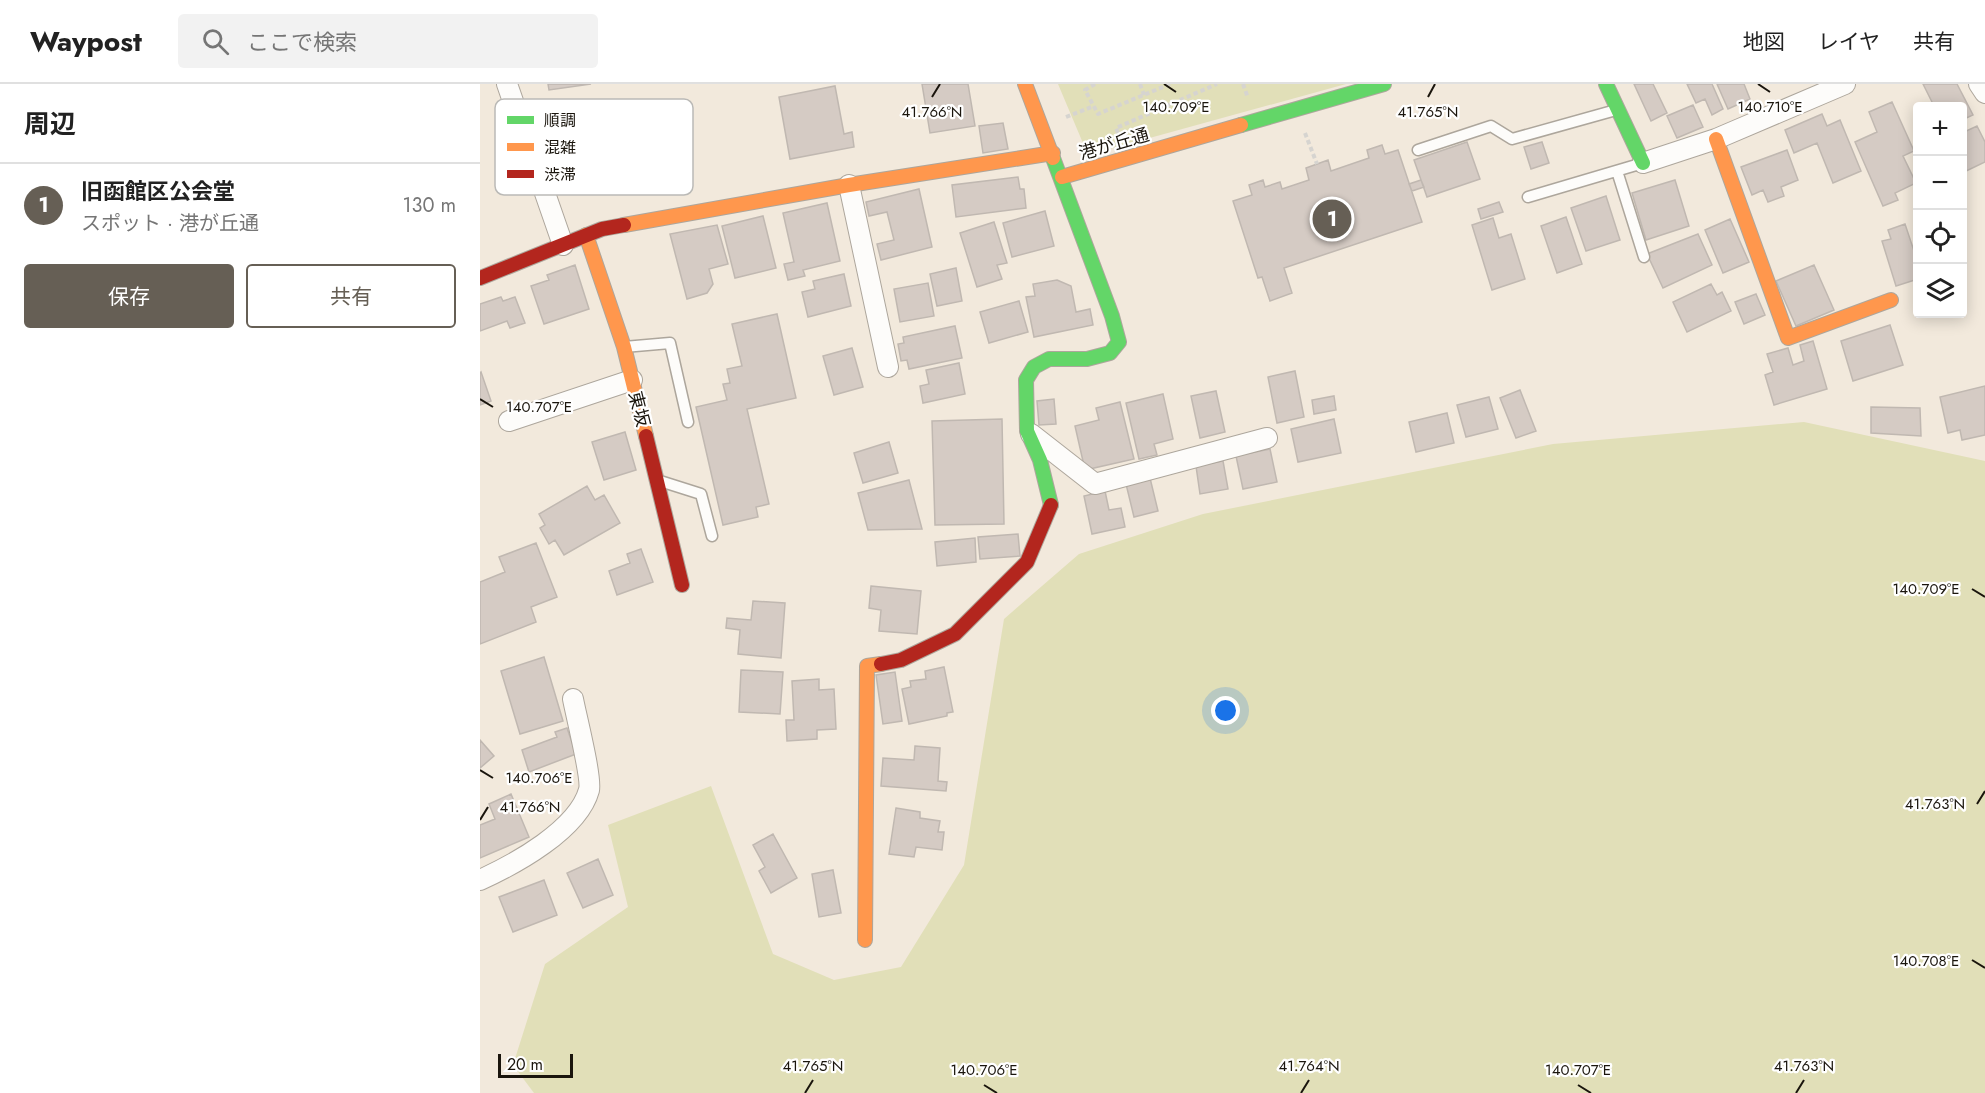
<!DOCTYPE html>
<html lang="ja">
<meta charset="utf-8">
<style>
body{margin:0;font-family:Jost,"Noto Sans JP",sans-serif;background:#f2f2f2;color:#222}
.controls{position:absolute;right:18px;top:18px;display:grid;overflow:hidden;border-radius:6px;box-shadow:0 3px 15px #0003}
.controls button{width:54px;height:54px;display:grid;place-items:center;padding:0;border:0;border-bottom:2px solid #e0e0e0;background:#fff;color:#222;font:30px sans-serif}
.scale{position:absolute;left:18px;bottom:15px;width:75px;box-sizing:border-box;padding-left:6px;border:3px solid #1a150d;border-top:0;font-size:16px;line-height:21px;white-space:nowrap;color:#1a150d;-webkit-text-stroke:4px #fff;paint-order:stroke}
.you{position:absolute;left:746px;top:627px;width:21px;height:21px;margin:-15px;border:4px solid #fff;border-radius:50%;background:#1a73e8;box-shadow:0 0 0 9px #1a73e833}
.badge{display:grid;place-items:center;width:39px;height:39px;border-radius:50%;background:#665f55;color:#fff;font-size:20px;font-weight:700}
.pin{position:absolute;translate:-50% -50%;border:3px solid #fff;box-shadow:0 2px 6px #0006}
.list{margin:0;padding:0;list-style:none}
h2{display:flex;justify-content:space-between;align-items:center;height:78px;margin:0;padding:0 24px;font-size:26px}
h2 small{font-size:20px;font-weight:400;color:#767676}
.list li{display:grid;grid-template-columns:39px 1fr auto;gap:18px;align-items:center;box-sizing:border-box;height:84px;padding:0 24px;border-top:2px solid #e0e0e0}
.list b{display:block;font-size:22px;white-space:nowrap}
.list p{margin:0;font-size:20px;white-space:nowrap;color:#767676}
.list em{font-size:20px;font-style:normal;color:#767676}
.actions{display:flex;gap:12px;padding:18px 24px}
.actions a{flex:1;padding:14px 0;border:2px solid #665f55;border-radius:6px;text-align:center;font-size:21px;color:#665f55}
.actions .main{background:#665f55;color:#fff}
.icon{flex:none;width:33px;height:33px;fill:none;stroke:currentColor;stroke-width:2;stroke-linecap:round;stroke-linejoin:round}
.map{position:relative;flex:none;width:1505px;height:1009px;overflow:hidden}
header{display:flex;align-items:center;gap:36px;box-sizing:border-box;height:84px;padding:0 30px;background:#fff;border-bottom:2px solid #e0e0e0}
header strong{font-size:28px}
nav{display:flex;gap:33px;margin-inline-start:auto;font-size:21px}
.search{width:420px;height:54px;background:#f2f2f2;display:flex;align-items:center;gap:15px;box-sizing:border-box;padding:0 21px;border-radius:6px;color:#767676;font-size:22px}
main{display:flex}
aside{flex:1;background:#fff}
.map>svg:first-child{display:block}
</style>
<header>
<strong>Waypost</strong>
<div class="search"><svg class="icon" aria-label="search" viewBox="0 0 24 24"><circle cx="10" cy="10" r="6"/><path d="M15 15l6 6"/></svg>ここで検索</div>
<nav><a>地図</a><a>レイヤ</a><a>共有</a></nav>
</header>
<main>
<aside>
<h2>周辺<small></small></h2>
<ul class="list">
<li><span class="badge">1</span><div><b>旧函館区公会堂</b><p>スポット · 港が丘通</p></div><em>130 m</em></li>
</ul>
<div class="actions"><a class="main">保存</a><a>共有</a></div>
</aside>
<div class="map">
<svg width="1505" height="1009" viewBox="0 0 1505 1009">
<rect width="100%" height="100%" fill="#f2e9dc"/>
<path fill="#e1dfb8" d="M 578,0 L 866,0 L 608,71 Z
M 1324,338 L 1505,377 L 1505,1009 L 54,1009 L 33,981 L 65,880 L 148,823 L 128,741 L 231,702 L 293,870 L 354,896 L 421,883 L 484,781 L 524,535 L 599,470 L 723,430 L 1073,360 Z"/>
<path fill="#d5cbc4" stroke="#c0b8b1" stroke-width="1.5" d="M 68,0 L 111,0 L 69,6 Z
M 442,0 L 488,0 L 495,42 L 450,49 Z
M 1154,0 L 1173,0 L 1187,29 L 1171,37 Z
M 1207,0 L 1232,0 L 1243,25 L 1232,31 L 1225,15 L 1216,19 Z
M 1237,0 L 1264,0 L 1270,15 L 1248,25 Z
M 1443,0 L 1477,0 L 1493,31 L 1482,36 L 1482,22 L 1454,22 Z
M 355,2 L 364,50 L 372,48 L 374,63 L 310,75 L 299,13 Z
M 1412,18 L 1434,67 L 1423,72 L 1436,99 L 1415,109 L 1418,116 L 1403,122 L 1375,58 L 1397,48 L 1389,28 Z
M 1213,21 L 1223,43 L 1197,54 L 1187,32 Z
M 1342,30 L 1347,42 L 1360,36 L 1381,87 L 1353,99 L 1337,59 L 1314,69 L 1305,46 Z
M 523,39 L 528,65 L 503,69 L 499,42 Z
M 1497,42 L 1505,58 L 1505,78 L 1482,89 L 1482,49 Z
M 987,58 L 1000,95 L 947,113 L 934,76 Z
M 1062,58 L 1069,79 L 1051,85 L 1044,63 Z
M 902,61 L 905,70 L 918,66 L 942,138 L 804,184 L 812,209 L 790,217 L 782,193 L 778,194 L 753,117 L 772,111 L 769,101 L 783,96 L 785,103 L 800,98 L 802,105 L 829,96 L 826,84 L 848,76 L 851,87 L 889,74 L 887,66 Z
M 1307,66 L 1318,96 L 1301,103 L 1304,112 L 1288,118 L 1283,106 L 1272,111 L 1261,83 Z
M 538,93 L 540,105 L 544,105 L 546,124 L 476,133 L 472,101 Z
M 941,96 L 944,103 L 932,107 L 929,100 Z
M 1195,96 L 1209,142 L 1166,156 L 1152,109 Z
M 439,105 L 452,163 L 401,176 L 397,160 L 414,156 L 407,128 L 389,132 L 386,118 Z
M 1126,112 L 1140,156 L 1106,167 L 1091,124 Z
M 1019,118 L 1023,128 L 1001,135 L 998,125 Z
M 347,119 L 360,177 L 323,186 L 325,192 L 308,196 L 304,180 L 314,178 L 303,129 Z
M 565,127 L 574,162 L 532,173 L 523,139 Z
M 283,132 L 296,184 L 255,194 L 242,142 Z
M 1086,133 L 1102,180 L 1077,189 L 1061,142 Z
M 1013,134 L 1019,154 L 1031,150 L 1045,195 L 1012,206 L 992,141 Z
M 1250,135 L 1269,178 L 1243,189 L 1225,146 Z
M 514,138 L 527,179 L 517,181 L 522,195 L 497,203 L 480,149 Z
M 1425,140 L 1438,179 L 1438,195 L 1416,202 L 1402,157 L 1411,155 L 1408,146 Z
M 237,141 L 248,180 L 229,185 L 233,200 L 227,209 L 207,215 L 190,150 Z
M 1218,150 L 1232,181 L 1183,204 L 1167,170 Z
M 95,181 L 109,225 L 64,240 L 51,202 L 69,196 L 67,191 Z
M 1334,181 L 1354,226 L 1316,242 L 1296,197 Z
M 476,184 L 482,217 L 457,222 L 450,190 Z
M 364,190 L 371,222 L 328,233 L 322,208 L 335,205 L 333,197 Z
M 577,196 L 591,202 L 596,228 L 610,225 L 613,241 L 554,253 L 546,213 L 555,212 L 553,200 Z
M 448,199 L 454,232 L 420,238 L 414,205 Z
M 1231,200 L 1237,211 L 1242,208 L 1251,227 L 1207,248 L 1193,218 Z
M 1276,210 L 1285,231 L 1264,240 L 1255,218 Z
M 21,213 L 23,217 L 35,213 L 45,239 L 30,244 L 27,237 L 0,247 L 0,220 Z
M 539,217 L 548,248 L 509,259 L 500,228 Z
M 297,230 L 316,314 L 267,325 L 289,420 L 276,423 L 278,433 L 243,441 L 216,323 L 247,316 L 243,300 L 250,299 L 247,285 L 262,282 L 252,240 Z
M 1410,241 L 1423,281 L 1373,297 L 1361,257 Z
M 475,242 L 482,274 L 429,285 L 427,276 L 421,277 L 418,260 L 424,259 L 423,253 Z
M 1333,257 L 1347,305 L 1294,321 L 1285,291 L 1293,288 L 1287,270 L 1308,264 L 1313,281 L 1324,277 L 1320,261 Z
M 372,264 L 383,303 L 354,311 L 343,272 Z
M 479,279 L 485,310 L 443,319 L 440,302 L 449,300 L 446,286 Z
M 815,287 L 824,333 L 797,339 L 788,293 Z
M 1,288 L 11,317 L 0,321 L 0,289 Z
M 1505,302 L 1505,351 L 1482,356 L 1480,346 L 1468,349 L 1460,313 Z
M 1040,306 L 1056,347 L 1036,354 L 1020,314 Z
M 736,307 L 745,348 L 720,354 L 711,312 Z
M 683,310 L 693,355 L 674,360 L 677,371 L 659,375 L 646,319 Z
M 854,312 L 856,326 L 834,330 L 832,316 Z
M 1009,313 L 1018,345 L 986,353 L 977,321 Z
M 574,315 L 576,340 L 559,341 L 557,317 Z
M 640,318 L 654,375 L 605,386 L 595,342 L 619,336 L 616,324 Z
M 1391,323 L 1440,324 L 1441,352 L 1391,349 Z
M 967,329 L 974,359 L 936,368 L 929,338 Z
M 522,335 L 524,440 L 455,441 L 452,337 Z
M 854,335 L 861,369 L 818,378 L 811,345 Z
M 145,348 L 156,386 L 124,396 L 112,358 Z
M 409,358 L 418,389 L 383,399 L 374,369 Z
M 790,365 L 797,398 L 763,405 L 756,372 Z
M 743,377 L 748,405 L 720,410 L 716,382 Z
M 670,394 L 678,427 L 654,433 L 646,400 Z
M 429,396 L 442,445 L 388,446 L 378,409 Z
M 107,402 L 115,416 L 124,411 L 140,439 L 84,471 L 75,456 L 69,460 L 60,444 L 65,441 L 59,430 Z
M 625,407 L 629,426 L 641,424 L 645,443 L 612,450 L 604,412 Z
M 538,450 L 540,472 L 500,475 L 498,453 Z
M 495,454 L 496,478 L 457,482 L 455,458 Z
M 56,459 L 77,513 L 51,523 L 56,538 L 0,560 L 0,498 L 25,488 L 19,473 Z
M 161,465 L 173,498 L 137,511 L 129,487 L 150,479 L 147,470 Z
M 391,502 L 441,507 L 437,550 L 399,547 L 401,526 L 389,524 Z
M 273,517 L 305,519 L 301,574 L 258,570 L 260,546 L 246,544 L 247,534 L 271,536 Z
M 64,573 L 83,637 L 40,650 L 21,587 Z
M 464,583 L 473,628 L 467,629 L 467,632 L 429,640 L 422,605 L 431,603 L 430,597 L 446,595 L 445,587 Z
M 261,586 L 303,588 L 300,630 L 259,628 Z
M 415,588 L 422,637 L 403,640 L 396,591 Z
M 339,595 L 339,606 L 354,605 L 356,645 L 337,646 L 337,655 L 307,657 L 306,636 L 314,636 L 312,597 Z
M 87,644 L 96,670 L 49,688 L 42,666 L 77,653 L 75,648 Z
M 0,656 L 14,672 L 0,684 Z
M 435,662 L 460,664 L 458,697 L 467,698 L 466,707 L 401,702 L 403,674 L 434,676 Z
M 31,710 L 49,753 L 0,774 L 0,741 L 15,735 L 9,720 Z
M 416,724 L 440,728 L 440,734 L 460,737 L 458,748 L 464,748 L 462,766 L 436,763 L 434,773 L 409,770 Z
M 293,750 L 317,794 L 291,809 L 279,787 L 285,783 L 273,761 Z
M 118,775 L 133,811 L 103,824 L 87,789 Z
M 353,786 L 361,829 L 339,833 L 332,790 Z
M 64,796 L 77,831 L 33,848 L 19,813 Z"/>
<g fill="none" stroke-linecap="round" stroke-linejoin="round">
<g stroke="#ada69c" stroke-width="13">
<path id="lane" d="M 938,66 L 1011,42 L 1032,55 L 1136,26
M 1137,87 L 1164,173
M 1048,113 L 1163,79
M 144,263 L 190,259 L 208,338
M 180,397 L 221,410 L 232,452"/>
</g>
<g stroke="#ada69c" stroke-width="22">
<path id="street" d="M 27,0 L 83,161
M 1499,0 L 1505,9
M 1163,79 L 1236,55 L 1365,0
M 369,101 L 408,283
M 29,337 L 152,296
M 551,350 L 615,400 L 787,354
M 0,796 C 35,780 98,746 109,706 C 112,694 96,631 93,615"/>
</g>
<g stroke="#ada69c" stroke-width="16">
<path id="fast" d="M 1126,0 L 1163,79
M 761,41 L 904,0
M 571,421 L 560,376 L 547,347 L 546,296 L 554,283 L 569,275 L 607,275 L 630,269 L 639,258 L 632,232 L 573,74"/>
</g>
<g stroke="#ada69c" stroke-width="16">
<path id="slow" d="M 545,0 L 573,74
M 1236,55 L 1308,254 L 1411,216
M 582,93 L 761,41
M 144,141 L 369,101 L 573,69
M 106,151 L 144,263 L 166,352
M 385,856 L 387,582 L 401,580"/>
</g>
<g stroke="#ada69c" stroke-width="16">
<path id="jam" d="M 0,194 L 122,145 L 144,141
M 166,352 L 202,501
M 401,580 L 421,576 L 475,550 L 547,478 L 571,421"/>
</g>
<path stroke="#d6d4d0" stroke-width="4" stroke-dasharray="4.5 3" stroke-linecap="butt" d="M 615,0 L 605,6 L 618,30 L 690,0
M 660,0 L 664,11
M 763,0 L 768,14
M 586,33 L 614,22
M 638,49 L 636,44 L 737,0
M 825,49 L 837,80"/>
<use href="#lane" stroke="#fdfcfa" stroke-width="10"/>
<use href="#street" stroke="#fdfcfa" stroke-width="20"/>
<use href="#fast" stroke="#63d668" stroke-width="14"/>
<use href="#slow" stroke="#ff974d" stroke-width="14"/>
<use href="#jam" stroke="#b3261e" stroke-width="14"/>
</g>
<path fill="none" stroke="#1a150d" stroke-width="2" d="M 684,0 L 696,8M 1278,0 L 1290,8M 452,13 L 460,0M 948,13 L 955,0M 0,315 L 13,323M 1492,505 L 1505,513M 0,686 L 13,694M 1497,720 L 1505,707M 0,736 L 8,723M 1492,876 L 1505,884M 504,1001 L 517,1009M 1098,1001 L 1111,1009M 325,1009 L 333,996M 821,1009 L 829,996M 1316,1009 L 1324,996"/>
<g text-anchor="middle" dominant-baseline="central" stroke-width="4.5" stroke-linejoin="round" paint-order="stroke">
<g font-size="18" fill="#1a150d" stroke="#fff">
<text transform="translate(634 60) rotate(-16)">港が丘通</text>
<text transform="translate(159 325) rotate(76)">東坂</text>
</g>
</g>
<rect x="15" y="15" width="198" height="96" rx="9" fill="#fff" stroke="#bab9b6" stroke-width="1.5"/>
<rect x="27" y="32" width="27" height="8" fill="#63d668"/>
<rect x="27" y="59" width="27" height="8" fill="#ff974d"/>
<rect x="27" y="86" width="27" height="8" fill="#b3261e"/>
<g font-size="16" fill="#1a150d">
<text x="64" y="42">順調</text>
<text x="64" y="69">混雑</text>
<text x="64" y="96">渋滞</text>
</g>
<g font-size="15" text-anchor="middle" fill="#1a150d" stroke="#fff" stroke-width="4.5" stroke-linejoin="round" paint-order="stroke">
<text x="696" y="28">140.709°E</text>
<text x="1290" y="28">140.710°E</text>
<text x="452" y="33">41.766°N</text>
<text x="948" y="33">41.765°N</text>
<text x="59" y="328">140.707°E</text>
<text x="1446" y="510">140.709°E</text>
<text x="59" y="699">140.706°E</text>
<text x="1455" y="725">41.763°N</text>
<text x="50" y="728">41.766°N</text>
<text x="1446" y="882">140.708°E</text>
<text x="333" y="987">41.765°N</text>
<text x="829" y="987">41.764°N</text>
<text x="1324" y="987">41.763°N</text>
<text x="504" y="991">140.706°E</text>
<text x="1098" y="991">140.707°E</text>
</g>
</svg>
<div class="controls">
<button>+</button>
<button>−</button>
<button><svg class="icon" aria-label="locate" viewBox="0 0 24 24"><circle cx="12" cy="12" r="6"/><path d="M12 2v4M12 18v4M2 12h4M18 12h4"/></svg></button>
<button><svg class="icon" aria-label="layers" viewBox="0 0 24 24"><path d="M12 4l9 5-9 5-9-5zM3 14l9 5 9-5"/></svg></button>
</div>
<div class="scale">20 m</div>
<div class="you"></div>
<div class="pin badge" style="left:852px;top:135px">1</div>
</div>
</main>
